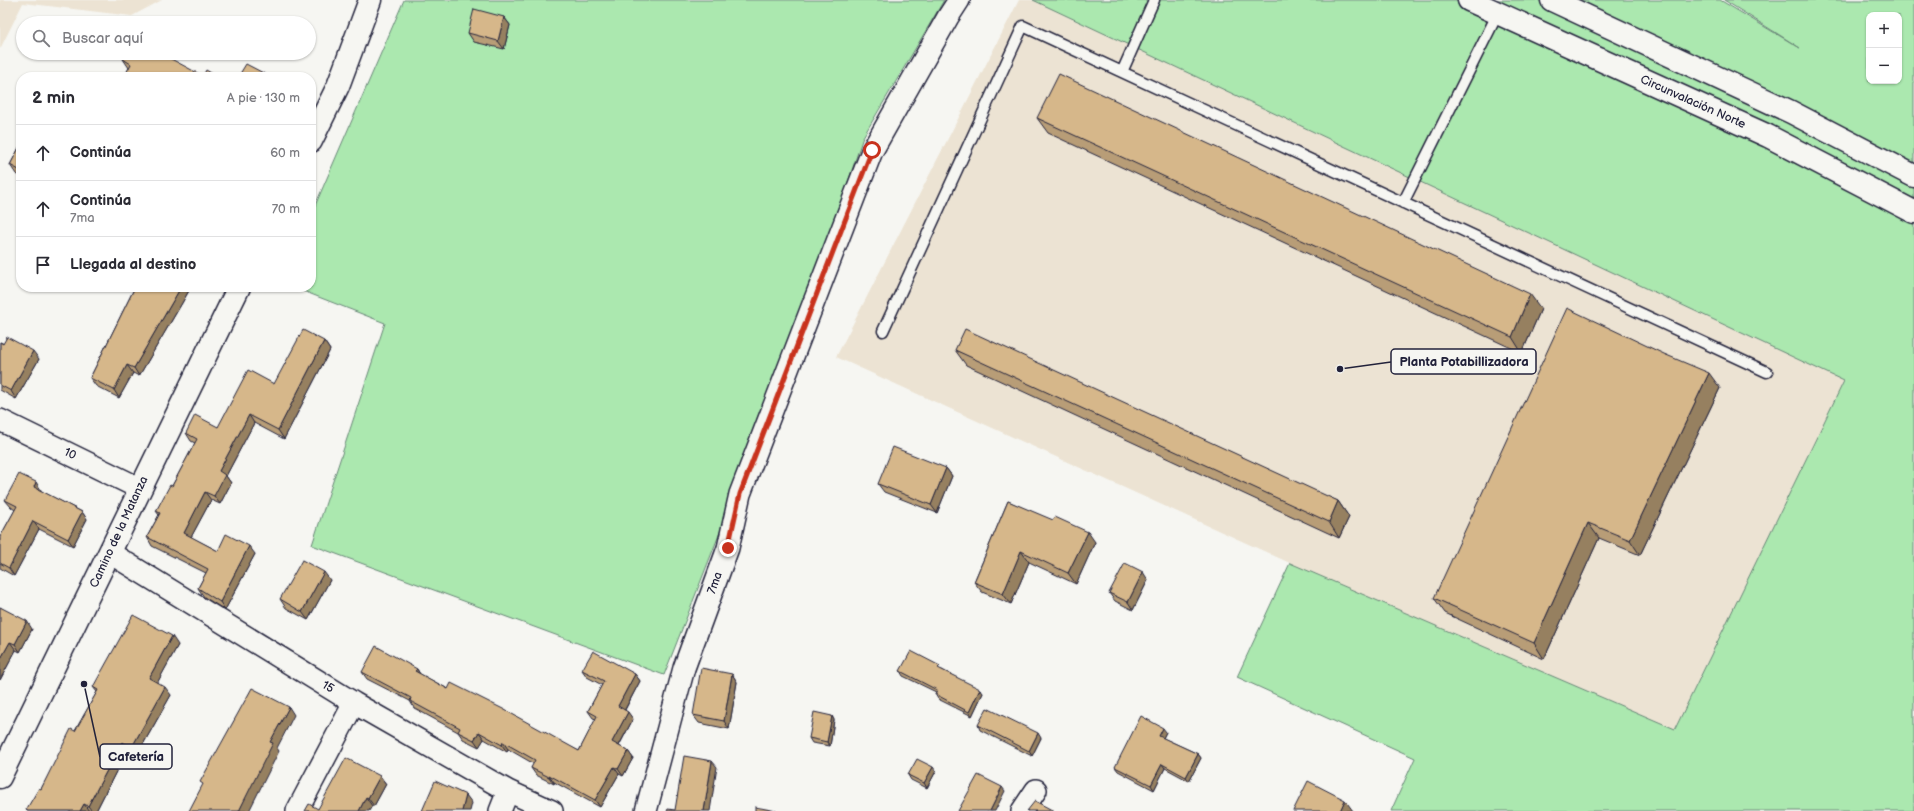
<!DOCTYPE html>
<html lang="es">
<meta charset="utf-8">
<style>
body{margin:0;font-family:"Balsamiq Sans",sans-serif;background:#f2f2f3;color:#2b2b33}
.controls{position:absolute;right:12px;top:12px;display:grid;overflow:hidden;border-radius:8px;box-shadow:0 1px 3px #0004}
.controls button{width:36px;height:36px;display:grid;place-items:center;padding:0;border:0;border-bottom:1px solid #e1e1e2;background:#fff;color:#2b2b33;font:20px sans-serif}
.stop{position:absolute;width:12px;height:12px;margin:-9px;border:3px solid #c8321e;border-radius:50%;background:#fff}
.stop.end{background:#c8321e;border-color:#fff;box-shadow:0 1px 4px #0008}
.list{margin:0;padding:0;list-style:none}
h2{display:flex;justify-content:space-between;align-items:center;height:52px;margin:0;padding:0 16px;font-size:17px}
h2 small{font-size:13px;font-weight:400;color:#7c7c81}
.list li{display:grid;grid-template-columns:26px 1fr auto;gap:12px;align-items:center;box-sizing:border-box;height:56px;padding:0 16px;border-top:1px solid #e1e1e2}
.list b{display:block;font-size:15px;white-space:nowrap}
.list p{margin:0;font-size:13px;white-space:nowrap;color:#7c7c81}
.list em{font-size:13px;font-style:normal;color:#7c7c81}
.icon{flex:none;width:22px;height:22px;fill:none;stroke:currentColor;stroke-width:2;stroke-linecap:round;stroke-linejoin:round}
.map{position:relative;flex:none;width:1914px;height:811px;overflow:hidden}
.search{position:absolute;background:#fff;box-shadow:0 1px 3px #0004;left:16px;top:16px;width:300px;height:44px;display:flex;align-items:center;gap:10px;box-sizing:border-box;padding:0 14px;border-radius:22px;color:#7c7c81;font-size:15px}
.panel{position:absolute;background:#fff;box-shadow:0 1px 3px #0004;left:16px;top:72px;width:300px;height:220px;border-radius:16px}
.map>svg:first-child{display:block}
</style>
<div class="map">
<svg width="1914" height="811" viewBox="0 0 1914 811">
<rect width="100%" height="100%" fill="#f6f6f2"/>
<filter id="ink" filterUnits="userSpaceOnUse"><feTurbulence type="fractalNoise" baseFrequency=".025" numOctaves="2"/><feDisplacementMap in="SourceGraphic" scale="8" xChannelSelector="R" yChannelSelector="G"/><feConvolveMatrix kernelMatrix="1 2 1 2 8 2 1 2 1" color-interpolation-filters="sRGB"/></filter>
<g filter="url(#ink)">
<path fill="#ece3d3" d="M 0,0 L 162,0 L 132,16 L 23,3 L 0,49 Z
M 1019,0 L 1033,0 L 1844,381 L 1675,729 L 1290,563 L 836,357 Z"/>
<path fill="#abe8af" stroke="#668575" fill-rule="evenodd" d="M 404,0 L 944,0 L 863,137 L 797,336 L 664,675 L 312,545 L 385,323 L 293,287 L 311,287 L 311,215 Z
M 1033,0 L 1720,0 L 1800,48 L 1724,0 L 1914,0 L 1914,811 L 1391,811 L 1415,758 L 1237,677 L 1290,563 L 1675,729 L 1844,381 ZM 1869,15 L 1899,15 L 1899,81 L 1869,81 Z"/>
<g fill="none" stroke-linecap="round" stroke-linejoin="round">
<g stroke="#22223b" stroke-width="13">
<path id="lane" d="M 1122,72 L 1154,0
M 1403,203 L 1498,13
M 883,331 L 1023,26 L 1767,372"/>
</g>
<g stroke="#22223b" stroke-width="24">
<path id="street" d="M 0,420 L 139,488
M 110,553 L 354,703 L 508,791 L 552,811
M 297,811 L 354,703
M 500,811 L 508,791
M 646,811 L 684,668 L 728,548 L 740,494 L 872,151 L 948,17 L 959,0
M 1022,811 L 1036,790"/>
</g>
<g stroke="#22223b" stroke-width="25">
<path id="secondary" d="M 311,141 L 338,86 L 370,0
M 0,777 L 239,287"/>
</g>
<g stroke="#22223b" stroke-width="25">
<path id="highway" d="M 1469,0 L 1768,136 L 1914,212
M 1552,0 L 1791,112 L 1914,176"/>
</g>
<use href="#lane" stroke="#f6f6f2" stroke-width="10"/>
<use href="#street" stroke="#f6f6f2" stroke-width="21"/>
<use href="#secondary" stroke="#f6f6f2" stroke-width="22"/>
<use href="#highway" stroke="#f6f6f2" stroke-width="22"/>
</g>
<path fill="#b89d77" stroke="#22223b" d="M 504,17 L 510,25 L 504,49 L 474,42 L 468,33 Z
M 123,59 L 203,76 L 218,77 L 124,77 L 129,68 Z
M 1037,118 L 1541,309 L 1522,353 L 1048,133 Z
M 21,144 L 21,176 L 16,174 L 10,165 Z
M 135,287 L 191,287 L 182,303 L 139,376 L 133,373 L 119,398 L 96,386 L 90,378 Z
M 324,341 L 330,350 L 284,439 L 254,423 L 226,476 L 231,483 L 220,504 L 211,500 L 191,537 L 218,551 L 255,554 L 225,610 L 204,597 L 198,588 L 206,573 L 152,546 L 147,537 L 159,515 L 156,511 L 172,486 L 195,443 L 191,441 L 186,433 L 218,427 L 274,384 Z
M 0,342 L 39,359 L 16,399 L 0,390 Z
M 955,350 L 1338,501 L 1349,517 L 1339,538 L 966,365 Z
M 1720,388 L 1640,555 L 1599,538 L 1544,659 L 1445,613 L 1434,598 Z
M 946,468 L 952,476 L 937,513 L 884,492 L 878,484 Z
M 41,490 L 41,491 L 82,512 L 87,519 L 73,546 L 39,529 L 14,576 L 0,568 L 0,537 L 15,510 L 11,507 L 5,500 Z
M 1008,501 L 1095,542 L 1076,584 L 1029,562 L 1011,604 L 982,592 L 974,582 Z
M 330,580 L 308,620 L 286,608 L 280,599 Z
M 1148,580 L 1133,610 L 1115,601 L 1109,593 Z
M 0,607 L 32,629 L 20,652 L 16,650 L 0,680 Z
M 178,645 L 157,683 L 171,695 L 137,755 L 127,750 L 96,811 L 27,811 L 26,810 L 41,789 L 75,731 L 97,692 L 93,687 Z
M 417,669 L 420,674 L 448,689 L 579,751 L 596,719 L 593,718 L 588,711 L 602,685 L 587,677 L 582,670 L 635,674 L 640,681 L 625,710 L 633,719 L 619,746 L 628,751 L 633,758 L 623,776 L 619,774 L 600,807 L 554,782 L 554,784 L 536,775 L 531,768 L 534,764 L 508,749 L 507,752 L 484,739 L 479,747 L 463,739 L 458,732 L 414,708 L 410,701 L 367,679 L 362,672 Z
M 942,670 L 983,693 L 972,716 L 938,699 L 935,694 L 936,692 L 903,676 L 900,671 Z
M 732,674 L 737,682 L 729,729 L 699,723 L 693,715 Z
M 832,716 L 834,720 L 830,746 L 812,743 L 809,738 Z
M 978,725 L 1041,738 L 1032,756 L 980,730 Z
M 1166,732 L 1163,738 L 1198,754 L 1201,758 L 1189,781 L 1165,768 L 1154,790 L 1118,771 L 1115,767 Z
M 936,771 L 927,788 L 911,780 L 908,775 Z
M 380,776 L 386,784 L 374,806 L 372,806 L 318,809 Z"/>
<path fill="#968061" stroke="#22223b" d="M 504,17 L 510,25 L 504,49 L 498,41 Z
M 149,74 L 151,77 L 147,77 Z
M 181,287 L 191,287 L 182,303 L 139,376 L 134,368 Z
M 1530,294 L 1541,309 L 1522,353 L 1512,337 Z
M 324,341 L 330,350 L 284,439 L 278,430 Z
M 33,351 L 39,359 L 16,399 L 11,391 Z
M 127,365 L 133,373 L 119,398 L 114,390 Z
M 1709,373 L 1720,388 L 1640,555 L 1630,540 Z
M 249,415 L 254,423 L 226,476 L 231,483 L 220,504 L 214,496 L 219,471 Z
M 946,468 L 952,476 L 937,513 L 931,505 Z
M 36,482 L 41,490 L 39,494 L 34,487 Z
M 205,492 L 211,500 L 189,541 L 184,533 Z
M 1338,501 L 1349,517 L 1339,538 L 1329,522 Z
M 82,512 L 87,519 L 73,546 L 68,539 Z
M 33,521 L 39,529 L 14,576 L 9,568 Z
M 1588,523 L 1599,538 L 1544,659 L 1534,643 Z
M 1088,532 L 1095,542 L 1076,584 L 1068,573 Z
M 249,546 L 255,554 L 225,610 L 220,602 Z
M 1021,551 L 1029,562 L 1011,604 L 1003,594 Z
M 324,572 L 330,580 L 308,620 L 302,612 Z
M 1143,572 L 1148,580 L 1133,610 L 1128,602 Z
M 27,621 L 32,629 L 20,652 L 15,644 Z
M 172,636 L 178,645 L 155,687 L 149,678 Z
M 10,642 L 16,650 L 0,680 L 0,660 Z
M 417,669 L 421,676 L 415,671 Z
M 635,674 L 640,681 L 623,713 L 618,706 Z
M 732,674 L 737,682 L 729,729 L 724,721 Z
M 165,687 L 171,695 L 137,755 L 132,747 Z
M 980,689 L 983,693 L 972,716 L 969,712 Z
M 289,707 L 294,715 L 277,748 L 279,751 L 249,811 L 239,811 L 270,742 Z
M 628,712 L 633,719 L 617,749 L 612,742 Z
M 832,716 L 834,720 L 830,746 L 827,742 Z
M 1163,728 L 1166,732 L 1162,740 L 1159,736 Z
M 479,732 L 484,739 L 479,747 L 474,740 Z
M 1038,733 L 1041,738 L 1032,756 L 1029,751 Z
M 122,742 L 127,750 L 96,811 L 92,811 L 88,806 Z
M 503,742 L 508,749 L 507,752 L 502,745 Z
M 628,751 L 633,758 L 623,776 L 618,769 Z
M 1198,754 L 1201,758 L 1189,781 L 1186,777 Z
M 712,761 L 717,767 L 710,811 L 704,811 Z
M 1162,764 L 1165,768 L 1154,790 L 1151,785 Z
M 614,767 L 619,774 L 600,807 L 595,800 Z
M 933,767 L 936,771 L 927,788 L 924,783 Z
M 549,775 L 554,782 L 554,784 L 549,777 Z
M 380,776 L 386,784 L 374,806 L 368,798 Z
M 1002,787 L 1005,791 L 995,811 L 990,811 Z
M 466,795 L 472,803 L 470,811 L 462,811 Z
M 366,797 L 372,806 L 369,811 L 359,811 Z
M 1345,800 L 1353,811 L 1340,811 Z
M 84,804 L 89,811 L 80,811 Z"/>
<path fill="#d6b78a" stroke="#22223b" d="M 474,9 L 504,17 L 498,41 L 468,33 Z
M 126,53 L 160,53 L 203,76 L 206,70 L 218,77 L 155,77 L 149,74 L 147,77 L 124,77 L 131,64 L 123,59 Z
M 246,64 L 271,77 L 238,77 Z
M 1059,74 L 1530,294 L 1512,337 L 1037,118 Z
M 21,144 L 21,171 L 10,165 Z
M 135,287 L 181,287 L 134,368 L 127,365 L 114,390 L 90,378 Z
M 1567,308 L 1664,354 L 1709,373 L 1630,540 L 1588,523 L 1534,643 L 1434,598 Z
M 965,329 L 1338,501 L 1329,522 L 955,350 Z
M 303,330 L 324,341 L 278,430 L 249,415 L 219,471 L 225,475 L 214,496 L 205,492 L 184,533 L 218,551 L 226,534 L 249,546 L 220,602 L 198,588 L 208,569 L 147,537 L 160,513 L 156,511 L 170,485 L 172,486 L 197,439 L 186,433 L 195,415 L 218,427 L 248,370 L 274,384 Z
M 7,337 L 33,351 L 11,391 L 0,385 L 0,342 L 3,344 Z
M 893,447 L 946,468 L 931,505 L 878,484 Z
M 19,474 L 36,482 L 34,487 L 82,512 L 68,539 L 33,521 L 9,568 L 0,563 L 0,537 L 17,506 L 5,500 Z
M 1008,501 L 1053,520 L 1055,517 L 1088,532 L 1068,573 L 1021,551 L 1003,594 L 974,582 Z
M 302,560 L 324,572 L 302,612 L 280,599 Z
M 1125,563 L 1143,572 L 1128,602 L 1109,593 Z
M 0,607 L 27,621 L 15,644 L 10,642 L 0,660 Z
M 133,615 L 172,636 L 149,678 L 165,687 L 132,747 L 122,742 L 88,806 L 84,804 L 80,811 L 28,811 L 26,810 L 39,788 L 41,789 L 71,729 L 75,731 L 98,690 L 93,687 Z
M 376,646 L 417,669 L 415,671 L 448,689 L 451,683 L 503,709 L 579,751 L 597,716 L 588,711 L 604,681 L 582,670 L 593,651 L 635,674 L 618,706 L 628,712 L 612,742 L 628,751 L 618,769 L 614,767 L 595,800 L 549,775 L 549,777 L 531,768 L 535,760 L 503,742 L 502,745 L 479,732 L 474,740 L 458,732 L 460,728 L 410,701 L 411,698 L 362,672 Z
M 911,651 L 940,666 L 938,668 L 980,689 L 969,712 L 935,694 L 937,690 L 900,671 Z
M 701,668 L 732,674 L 724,721 L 693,715 Z
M 252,688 L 289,707 L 270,742 L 273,743 L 239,811 L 189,811 L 203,784 L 200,782 Z
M 987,708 L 1038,733 L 1029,751 L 978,725 Z
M 814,712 L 832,716 L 827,742 L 809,738 Z
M 1141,716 L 1163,728 L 1159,736 L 1198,754 L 1186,777 L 1162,764 L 1151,785 L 1115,767 Z
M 684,756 L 712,761 L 704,811 L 667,811 L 668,809 L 675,810 Z
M 346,758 L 380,776 L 368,798 L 366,797 L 359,811 L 305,811 L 309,804 L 318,809 Z
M 917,759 L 933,767 L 924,783 L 908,775 Z
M 978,775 L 1002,787 L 990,811 L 958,811 Z
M 435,781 L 466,795 L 462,811 L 422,811 Z
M 1308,781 L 1345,800 L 1340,811 L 1293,811 Z
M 1035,801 L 1052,810 L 1052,811 L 1027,811 Z
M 755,807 L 777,811 L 755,811 Z"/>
</g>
<g fill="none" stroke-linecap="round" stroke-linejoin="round" filter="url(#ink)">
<path stroke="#c8321e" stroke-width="5" d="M 728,548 L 740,494 L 872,150"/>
</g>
<g text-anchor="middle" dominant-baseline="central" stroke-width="3" stroke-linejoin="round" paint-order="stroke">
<g font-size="12" fill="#22223b" stroke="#f6f6f2">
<text transform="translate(1693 102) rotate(24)">Circunvalación Norte</text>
<text transform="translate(70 454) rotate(26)">10</text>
<text transform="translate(119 532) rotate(-65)">Camino de la Matanza</text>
<text transform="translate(715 583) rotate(-70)">7ma</text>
<text transform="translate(328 687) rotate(32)">15</text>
</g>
</g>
<path fill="none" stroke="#22223b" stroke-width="1.5" d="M1340 369L1391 362M84 684L100 757"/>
<g fill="#22223b" stroke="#f6f6f2" stroke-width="1.5">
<circle cx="1340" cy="369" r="4"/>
<circle cx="84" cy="684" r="4"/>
</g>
<g fill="#f6f6f2" stroke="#22223b" stroke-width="1.5">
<rect x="1391" y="349" width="145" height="25" rx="4"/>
<rect x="100" y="744" width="72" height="25" rx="4"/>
</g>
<g font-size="13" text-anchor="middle" font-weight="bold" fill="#22223b">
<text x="1464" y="366">Planta Potabillizadora</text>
<text x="136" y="761">Cafetería</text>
</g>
</svg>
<div class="controls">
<button>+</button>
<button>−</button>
</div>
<div class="stop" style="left:872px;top:150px"></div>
<div class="stop end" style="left:728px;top:548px"></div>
<div class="search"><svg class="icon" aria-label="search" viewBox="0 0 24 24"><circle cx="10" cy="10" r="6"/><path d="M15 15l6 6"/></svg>Buscar aquí</div>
<section class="panel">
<h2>2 min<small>A pie · 130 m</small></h2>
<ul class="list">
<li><svg class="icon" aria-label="ahead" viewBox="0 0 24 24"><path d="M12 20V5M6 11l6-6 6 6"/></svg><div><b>Continúa</b></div><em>60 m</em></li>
<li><svg class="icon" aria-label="ahead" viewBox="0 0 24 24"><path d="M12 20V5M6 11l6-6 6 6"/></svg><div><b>Continúa</b><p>7ma</p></div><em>70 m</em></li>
<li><svg class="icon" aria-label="arrive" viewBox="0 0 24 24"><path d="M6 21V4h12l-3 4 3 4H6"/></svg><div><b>Llegada al destino</b></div></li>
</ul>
</section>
</div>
